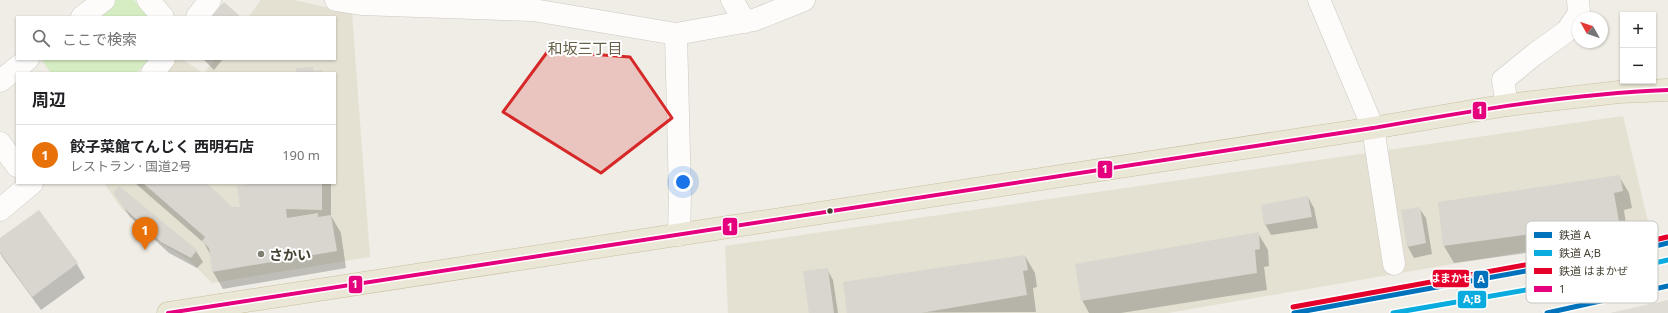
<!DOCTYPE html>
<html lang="ja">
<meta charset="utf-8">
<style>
body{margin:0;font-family:"Noto Sans","Noto Sans JP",sans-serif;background:#f2f2f2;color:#202124}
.controls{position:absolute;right:12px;top:12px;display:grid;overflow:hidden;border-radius:0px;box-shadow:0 1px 3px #0004}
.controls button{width:36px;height:36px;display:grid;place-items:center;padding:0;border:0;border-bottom:1px solid #e0e0e0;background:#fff;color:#202124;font:20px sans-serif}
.compass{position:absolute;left:1572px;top:12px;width:36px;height:36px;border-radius:50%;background:#fff;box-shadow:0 1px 3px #0004;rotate:310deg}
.you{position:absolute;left:683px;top:182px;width:14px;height:14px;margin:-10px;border:3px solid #fff;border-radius:50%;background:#1a73e8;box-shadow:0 0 0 6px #1a73e833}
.badge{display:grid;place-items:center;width:26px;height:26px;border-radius:50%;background:#807d71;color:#fff;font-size:13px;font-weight:700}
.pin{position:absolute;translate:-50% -33px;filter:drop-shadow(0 1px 2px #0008)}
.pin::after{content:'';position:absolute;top:21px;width:14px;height:12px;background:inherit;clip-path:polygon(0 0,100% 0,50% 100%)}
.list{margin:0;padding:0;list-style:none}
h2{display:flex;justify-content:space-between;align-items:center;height:52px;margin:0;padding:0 16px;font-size:17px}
h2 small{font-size:13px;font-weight:400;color:#757577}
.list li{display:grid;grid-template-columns:26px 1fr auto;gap:12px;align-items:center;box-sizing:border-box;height:60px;padding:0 16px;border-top:1px solid #e0e0e0}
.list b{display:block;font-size:15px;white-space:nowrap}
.list p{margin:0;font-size:13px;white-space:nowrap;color:#757577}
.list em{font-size:13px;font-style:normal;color:#757577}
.icon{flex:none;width:22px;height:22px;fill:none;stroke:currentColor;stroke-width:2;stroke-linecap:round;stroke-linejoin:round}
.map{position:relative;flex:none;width:1668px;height:313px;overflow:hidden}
.search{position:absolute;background:#fff;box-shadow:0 1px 3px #0004;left:16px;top:16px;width:320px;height:44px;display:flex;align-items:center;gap:10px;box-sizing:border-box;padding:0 14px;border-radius:0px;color:#757577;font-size:15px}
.panel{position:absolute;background:#fff;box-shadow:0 1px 3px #0004;left:16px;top:72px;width:320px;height:112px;border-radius:0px}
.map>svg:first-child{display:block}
</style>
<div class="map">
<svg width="1668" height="313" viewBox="0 0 1668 313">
<rect width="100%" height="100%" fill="#efede5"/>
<path fill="#e4e1d2" d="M 261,0 L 294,0 L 352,13 L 370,257 L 212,283 L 189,260 L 161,243 L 121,208 L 104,183 L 335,183 L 335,73 L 204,73 L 215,59 L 335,59 L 335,17 L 248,17 Z
M 175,59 L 182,59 L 203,73 L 164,73 Z
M 1623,116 L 1650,230 L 1168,313 L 728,313 L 725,246 Z"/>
<path fill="#dfdcd3" d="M 1668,300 L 1668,313 L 1610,313 Z"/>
<path fill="#d6ecc2" d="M 116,0 L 134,0 L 148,17 L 93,17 Z
M 41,59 L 151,59 L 136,73 L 51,73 Z"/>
<path fill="#0003" d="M 203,59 L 223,59 L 214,70 Z
M 1619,176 L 1629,193 L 1632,208 L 1624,210 L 1628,239 L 1454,263 L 1444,246 Z
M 135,183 L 205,183 L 231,208 L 241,208 L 262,183 L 331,183 L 331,216 L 341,233 L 346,268 L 223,289 L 213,272 L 211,256 L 204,243 Z
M 119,188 L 196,251 L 203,262 L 197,268 L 169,253 L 130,217 L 121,203 Z
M 1308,197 L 1314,208 L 1318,228 L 1271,235 L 1265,224 Z
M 1419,208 L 1426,218 L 1432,254 L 1414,258 L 1408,247 L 1402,211 Z
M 1258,233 L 1268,250 L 1269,266 L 1264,267 L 1267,290 L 1121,313 L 1089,313 L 1082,300 Z
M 0,240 L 77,264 L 85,278 L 41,310 L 3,258 L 0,253 Z
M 1025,256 L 1035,273 L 1037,287 L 1033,288 L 1036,312 L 848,313 Z
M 827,269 L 833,280 L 838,313 L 810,313 Z"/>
<path fill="#d8d6ce" d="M 224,2 L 241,17 L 211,17 Z
M 313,67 L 314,71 L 323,70 L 323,73 L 296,73 L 296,68 Z
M 1620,175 L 1623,191 L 1614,193 L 1619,222 L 1443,246 L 1438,202 Z
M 143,183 L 207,183 L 232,207 L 240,207 L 237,186 L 256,183 L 322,183 L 322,210 L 286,209 L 287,218 L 318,213 L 318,217 L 331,215 L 337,251 L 212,272 L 209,248 L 202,241 L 205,237 Z
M 119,186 L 197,250 L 191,258 L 161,242 L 123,207 L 113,192 Z
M 1308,196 L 1312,217 L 1264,225 L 1261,205 Z
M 1420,207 L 1426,243 L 1407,247 L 1401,210 Z
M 39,210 L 78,263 L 32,297 L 0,252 L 0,238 Z
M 1259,232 L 1260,249 L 1255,250 L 1257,273 L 1081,301 L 1075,264 Z
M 1025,255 L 1028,270 L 1023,271 L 1027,295 L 921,313 L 847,313 L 843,282 Z
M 828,268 L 834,313 L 809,313 L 803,271 Z"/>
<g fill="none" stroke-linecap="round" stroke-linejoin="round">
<g stroke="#cbc9c1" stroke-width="23">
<path id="minor" d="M 148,0 L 163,17
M 336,0 L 361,4 L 533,10 L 676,34 L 754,20 L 804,0
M 732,0 L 745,22
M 1319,0 L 1373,128 L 1394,264
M 82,17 L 104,0
M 197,17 L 210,0
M 676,34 L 680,195 L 679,235
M 152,73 L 164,59
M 0,81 L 28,59
M 1507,105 L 1503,80 L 1535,54 L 1567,31 L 1579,13 L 1578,0
M 0,143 L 17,166
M 0,210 L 32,183"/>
</g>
<g stroke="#c9c09e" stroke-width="23">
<path id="highway" d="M 168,313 L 1373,128 L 1507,105 L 1619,92 L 1668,90"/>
</g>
<use href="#minor" stroke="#fdfcfb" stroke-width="22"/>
<use href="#highway" stroke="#ebe7d7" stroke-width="22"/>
<g stroke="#fff" stroke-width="7">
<path id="bus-1" d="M 168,313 L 1373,128 C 1471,111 1568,94 1668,90"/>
</g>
<use href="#bus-1" stroke="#e5007d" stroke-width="4"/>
<g stroke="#fff" stroke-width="8">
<path id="rail-1" d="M 1294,313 L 1631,252 L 1668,243
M 1547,313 L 1668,286"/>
</g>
<g stroke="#fff" stroke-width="8">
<path id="rail-2" d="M 1393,313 L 1572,282 L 1668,260"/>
</g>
<g stroke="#fff" stroke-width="8">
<path id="rail-3" d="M 1293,307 L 1630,246 L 1667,237"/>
</g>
<use href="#rail-1" stroke="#0072bc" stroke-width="5"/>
<use href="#rail-2" stroke="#0aace0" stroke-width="5"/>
<use href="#rail-3" stroke="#e4002b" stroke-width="5"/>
</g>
<path fill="#d62828" fill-opacity="0.2" stroke="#d62828" stroke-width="3" stroke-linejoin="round" d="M 548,51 L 630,57 L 672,118 L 601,173 L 503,112 Z"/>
<circle fill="#444032" stroke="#fff" stroke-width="1.5" cx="830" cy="211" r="3.5"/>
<circle fill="#807d71" stroke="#fff" stroke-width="1.5" cx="261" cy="254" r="4"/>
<g text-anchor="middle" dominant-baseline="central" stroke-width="4" stroke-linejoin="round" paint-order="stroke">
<g font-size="14" font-weight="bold" fill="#444032" stroke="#fff" text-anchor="start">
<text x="269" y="254">さかい</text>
</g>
<g font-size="15" fill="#686048" stroke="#fff">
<text x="585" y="48">和坂三丁目</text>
</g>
</g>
<rect x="1526" y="221" width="132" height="82" rx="6" fill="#fff" stroke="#c7c6c2" stroke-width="1"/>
<rect x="1534" y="232" width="18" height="6" fill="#0072bc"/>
<rect x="1534" y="250" width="18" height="6" fill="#0aace0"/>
<rect x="1534" y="268" width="18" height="6" fill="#e4002b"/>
<rect x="1534" y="286" width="18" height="6" fill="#e5007d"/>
<g font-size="11" fill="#444032">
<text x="1559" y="239">鉄道 A</text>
<text x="1559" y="257">鉄道 A;B</text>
<text x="1559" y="275">鉄道 はまかぜ</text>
<text x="1559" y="293">1</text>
</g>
<g stroke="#fff" stroke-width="1.5">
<rect x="1472" y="101" width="15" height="19" rx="4" fill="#e5007d"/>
<rect x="1097" y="160" width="16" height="19" rx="4" fill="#e5007d"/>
<rect x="722" y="217" width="16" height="19" rx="4" fill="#e5007d"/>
<rect x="1432" y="269" width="38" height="19" rx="4" fill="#e4002b"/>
<rect x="1473" y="270" width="16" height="19" rx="4" fill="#0072bc"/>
<rect x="348" y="275" width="15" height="19" rx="4" fill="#e5007d"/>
<rect x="1457" y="290" width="30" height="19" rx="4" fill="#0aace0"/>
</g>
<g font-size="11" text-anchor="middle" font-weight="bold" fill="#fff">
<text x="1480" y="114">1</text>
<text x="1105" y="173">1</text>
<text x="730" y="231">1</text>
<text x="1451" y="282">はまかぜ</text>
<text x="1481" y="283">A</text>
<text x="355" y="288">1</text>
<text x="1472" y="303">A;B</text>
</g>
</svg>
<div class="controls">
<button>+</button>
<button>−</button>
</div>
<svg class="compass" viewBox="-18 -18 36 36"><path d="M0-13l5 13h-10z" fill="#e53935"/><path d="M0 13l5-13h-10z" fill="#757577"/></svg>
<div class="you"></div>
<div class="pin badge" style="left:145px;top:250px;background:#e8710a">1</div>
<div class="search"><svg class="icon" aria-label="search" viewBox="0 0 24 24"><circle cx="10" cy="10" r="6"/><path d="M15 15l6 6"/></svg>ここで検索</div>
<section class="panel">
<h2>周辺<small></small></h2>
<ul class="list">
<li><span class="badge" style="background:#e8710a">1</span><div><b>餃子菜館てんじく 西明石店</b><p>レストラン · 国道2号</p></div><em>190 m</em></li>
</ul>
</section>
</div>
